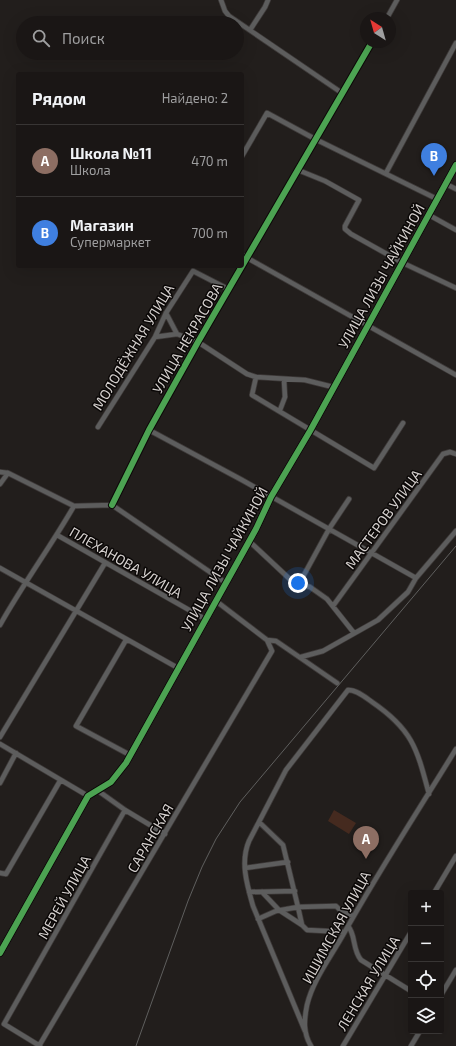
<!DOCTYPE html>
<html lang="ru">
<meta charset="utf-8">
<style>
body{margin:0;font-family:"Exo 2",sans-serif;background:#231f1e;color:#f1f3f6}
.controls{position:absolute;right:12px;bottom:12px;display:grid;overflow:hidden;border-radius:4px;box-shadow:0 4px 16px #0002}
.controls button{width:36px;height:36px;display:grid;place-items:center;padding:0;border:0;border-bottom:1px solid #383534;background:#1a1615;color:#f1f3f6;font:20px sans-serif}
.compass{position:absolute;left:360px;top:12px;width:36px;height:36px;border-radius:50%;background:#1a1615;box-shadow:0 4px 16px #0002;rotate:323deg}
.you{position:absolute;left:298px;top:583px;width:14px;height:14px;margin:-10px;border:3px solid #fff;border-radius:50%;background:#1a73e8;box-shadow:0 0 0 6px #1a73e833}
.badge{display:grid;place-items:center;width:26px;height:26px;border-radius:50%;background:#d93025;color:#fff;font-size:13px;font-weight:700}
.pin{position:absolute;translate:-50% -33px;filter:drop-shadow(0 1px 2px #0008)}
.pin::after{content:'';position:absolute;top:21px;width:14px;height:12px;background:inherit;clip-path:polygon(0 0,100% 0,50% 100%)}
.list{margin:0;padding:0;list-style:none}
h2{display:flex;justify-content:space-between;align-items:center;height:52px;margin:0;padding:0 16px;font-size:17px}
h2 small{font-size:13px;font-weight:400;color:#9f9fa0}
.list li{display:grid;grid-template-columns:26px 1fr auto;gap:12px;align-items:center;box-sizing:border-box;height:72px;padding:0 16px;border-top:1px solid #383534}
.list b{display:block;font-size:15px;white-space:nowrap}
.list p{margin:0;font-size:13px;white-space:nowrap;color:#9f9fa0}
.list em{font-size:13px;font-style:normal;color:#9f9fa0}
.icon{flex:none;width:22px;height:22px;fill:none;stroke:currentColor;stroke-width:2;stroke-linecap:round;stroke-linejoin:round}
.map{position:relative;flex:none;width:456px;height:1046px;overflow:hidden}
.search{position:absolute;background:#1a1615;box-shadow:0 4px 16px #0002;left:16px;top:16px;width:228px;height:44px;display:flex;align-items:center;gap:10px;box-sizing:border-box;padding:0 14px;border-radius:22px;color:#9f9fa0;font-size:15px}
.panel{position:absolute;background:#1a1615;box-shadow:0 4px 16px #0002;left:16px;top:72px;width:228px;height:196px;border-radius:4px}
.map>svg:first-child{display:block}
</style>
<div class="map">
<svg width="456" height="1046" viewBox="0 0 456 1046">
<rect width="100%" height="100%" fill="#221e1c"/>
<path fill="#452a1f" d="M 334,810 L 356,823 L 349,834 L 328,821 Z"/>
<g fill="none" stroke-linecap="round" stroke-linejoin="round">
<g stroke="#3e3a39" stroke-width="6">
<path id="minor" d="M 221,0 L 225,11 L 229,16 L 342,93
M 387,18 L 397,0
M 250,30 L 265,7 L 268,0
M 242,156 L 267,113 L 315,139 L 437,199
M 298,170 L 325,181 L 359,200 L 345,226 L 345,229 L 351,234 L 403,263 L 456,288
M 386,173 L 456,43
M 446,184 L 456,189
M 429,215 L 456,230
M 242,255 L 456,375
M 166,313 L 177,334
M 155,337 L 177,334 L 198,342 L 247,374 L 256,377 L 305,380 L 333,387
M 256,377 L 252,395 L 374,468 L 403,423
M 280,410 L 285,397 L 284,380
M 98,427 L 155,337 L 166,313 L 193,271 L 228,289
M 149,430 L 242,480 L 416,578
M 0,472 L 8,473 L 74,506 L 112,505 L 226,583
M 0,484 L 8,473
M 112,505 L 149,430 L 198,342 L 372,42
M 57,535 L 205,619
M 249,541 L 294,583 L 310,587 L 327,599 L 354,633
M 0,568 L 178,668
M 299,584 L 329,529 L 349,499
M 216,601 L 267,640 L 276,641 L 337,683
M 333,606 L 443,454 L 450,452 L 456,454
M 0,625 C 23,584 51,546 74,506
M 126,640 L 76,726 L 130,755
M 301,657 L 323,651 L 378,620 L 408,592 L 416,578 L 456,531
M 0,737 L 105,563
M 0,744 L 88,796
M 0,783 L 16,753
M 125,810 L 165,834
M 259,822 L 283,845 L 298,907 L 336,906 L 341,911 L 353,916
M 245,868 L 288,862
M 0,873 L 6,874 L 60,781
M 249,892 L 295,891
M 262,892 L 279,910 L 302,925
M 434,893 L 456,856
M 258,919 L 276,911 L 298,907 L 302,925 L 307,930 L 344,932
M 348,926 C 356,935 352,949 361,960 L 411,991
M 441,995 L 456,970
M 305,1031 L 253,906 C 247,885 240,862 249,841 L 286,770 L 348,690 C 357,690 365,697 372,702 C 413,730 417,749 429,794
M 39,1046 L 272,651 L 267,640
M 40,1046 L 4,1024 L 125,810 L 97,790
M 311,1046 C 303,1033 304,1020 307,1005 C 313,980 330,958 343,935 C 378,872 418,811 456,749
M 343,1046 L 411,932
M 411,1046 L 420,1031"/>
</g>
<g stroke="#3e3a39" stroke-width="8">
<path id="tertiary" d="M 0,953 L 88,796 L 111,782 L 126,763 L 256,529 L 271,497 L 310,431 L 456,165"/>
</g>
<use href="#minor" stroke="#5d5d5d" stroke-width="4.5"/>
<use href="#tertiary" stroke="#5d5d5d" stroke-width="5.5"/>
<path stroke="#5f5f5e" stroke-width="1" d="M 136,1046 L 188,901 L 202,867 L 216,839 L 240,802 L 456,546"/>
<g stroke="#0b0807" stroke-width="8">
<path id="cycleway" d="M 112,505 L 149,430 L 198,342 L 372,42
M 0,953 L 88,796 L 111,782 L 126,763 L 256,529 L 271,497 L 310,431 L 456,165"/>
</g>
<use href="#cycleway" stroke="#4ca352" stroke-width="6"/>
</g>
<g text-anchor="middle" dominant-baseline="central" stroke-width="3" stroke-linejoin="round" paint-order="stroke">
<g font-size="14" fill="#d5d0ce" stroke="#0b0807">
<text transform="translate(381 276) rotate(-61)">УЛИЦА ЛИЗЫ ЧАЙКИНОЙ</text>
<text transform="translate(187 338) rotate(-60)">УЛИЦА НЕКРАСОВА</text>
<text transform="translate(133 347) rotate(-59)">МОЛОДЁЖНАЯ УЛИЦА</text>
<text transform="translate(383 519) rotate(-54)">МАСТЕРОВ УЛИЦА</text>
<text transform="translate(224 559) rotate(-61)">УЛИЦА ЛИЗЫ ЧАЙКИНОЙ</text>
<text transform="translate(126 562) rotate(30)">ПЛЕХАНОВА УЛИЦА</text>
<text transform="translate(150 838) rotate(-60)">САРАНСКАЯ</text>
<text transform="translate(64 897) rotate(-61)">МЕРЕЙ УЛИЦА</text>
<text transform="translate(336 927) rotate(-61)">ИШИМСКАЯ УЛИЦА</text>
<text transform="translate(368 983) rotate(-59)">ЛЕНСКАЯ УЛИЦА</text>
</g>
</g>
</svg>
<div class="controls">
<button>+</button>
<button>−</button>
<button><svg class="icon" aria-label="locate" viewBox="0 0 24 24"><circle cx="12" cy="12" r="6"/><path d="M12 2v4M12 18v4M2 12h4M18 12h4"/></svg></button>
<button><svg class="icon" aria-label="layers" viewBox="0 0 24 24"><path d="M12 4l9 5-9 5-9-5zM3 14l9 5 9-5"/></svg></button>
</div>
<svg class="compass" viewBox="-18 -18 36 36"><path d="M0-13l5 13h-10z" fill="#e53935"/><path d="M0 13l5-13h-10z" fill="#9f9fa0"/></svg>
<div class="you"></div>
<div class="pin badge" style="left:366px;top:859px;background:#8d6e63">A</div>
<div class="pin badge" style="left:434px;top:176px;background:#3f7fe0">B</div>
<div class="search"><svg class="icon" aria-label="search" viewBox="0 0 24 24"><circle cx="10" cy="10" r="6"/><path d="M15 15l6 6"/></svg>Поиск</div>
<section class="panel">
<h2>Рядом<small>Найдено: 2</small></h2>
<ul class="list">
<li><span class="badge" style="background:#8d6e63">A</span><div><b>Школа №11</b><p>Школа</p></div><em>470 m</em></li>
<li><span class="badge" style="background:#3f7fe0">B</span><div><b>Магазин</b><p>Супермаркет</p></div><em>700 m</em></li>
</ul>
</section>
</div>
